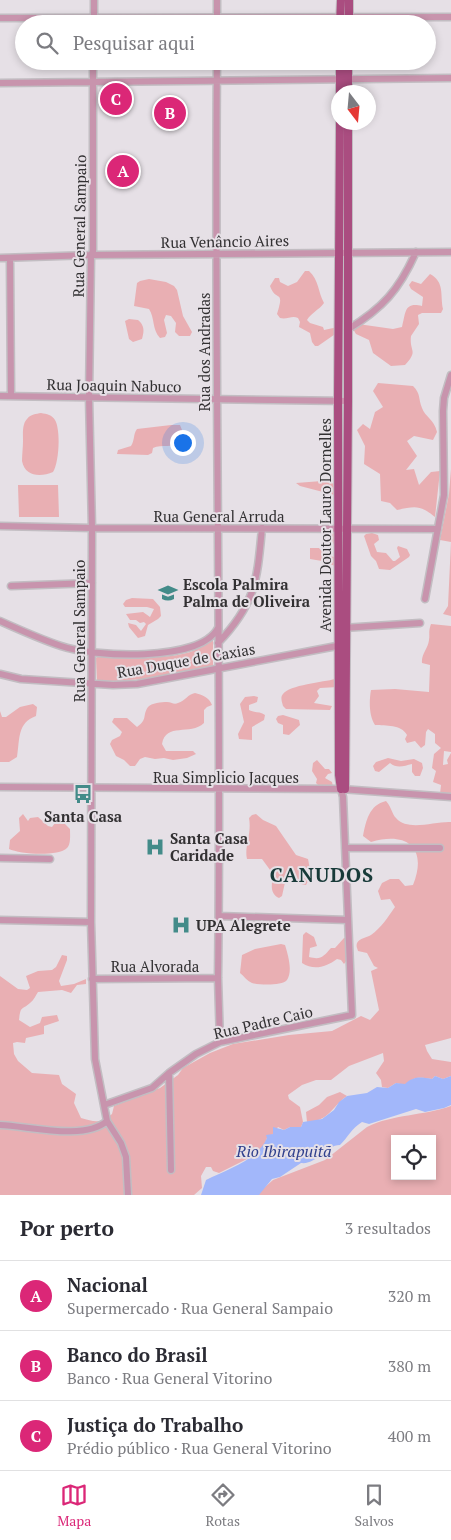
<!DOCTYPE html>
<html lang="pt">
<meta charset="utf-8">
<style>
body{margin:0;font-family:"PT Serif",serif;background:#f7f7f7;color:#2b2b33}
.controls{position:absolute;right:15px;bottom:15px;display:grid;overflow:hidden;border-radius:0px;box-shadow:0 2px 8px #0003}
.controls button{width:45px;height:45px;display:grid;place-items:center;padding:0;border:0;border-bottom:1px solid #e1e1e2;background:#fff;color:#2b2b33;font:25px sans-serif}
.compass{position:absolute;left:331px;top:85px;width:45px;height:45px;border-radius:50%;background:#fff;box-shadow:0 2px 8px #0003;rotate:164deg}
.you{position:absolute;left:182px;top:442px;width:18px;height:18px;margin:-12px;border:4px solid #fff;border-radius:50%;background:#1a73e8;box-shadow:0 0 0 8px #1a73e833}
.badge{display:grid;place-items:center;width:32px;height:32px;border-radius:50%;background:#db2777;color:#fff;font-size:16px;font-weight:700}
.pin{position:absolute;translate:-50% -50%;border:2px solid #fff;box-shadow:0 1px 5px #0006}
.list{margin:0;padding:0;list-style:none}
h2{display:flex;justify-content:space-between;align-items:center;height:65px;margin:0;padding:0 20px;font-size:21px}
h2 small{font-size:16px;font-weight:400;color:#7c7c81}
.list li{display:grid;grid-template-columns:32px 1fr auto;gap:15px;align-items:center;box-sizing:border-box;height:70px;padding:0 20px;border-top:1px solid #e1e1e2}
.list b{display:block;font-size:19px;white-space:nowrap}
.list p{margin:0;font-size:16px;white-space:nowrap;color:#7c7c81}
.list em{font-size:16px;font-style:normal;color:#7c7c81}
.icon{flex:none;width:28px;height:28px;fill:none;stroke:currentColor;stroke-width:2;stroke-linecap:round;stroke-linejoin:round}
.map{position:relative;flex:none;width:451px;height:1195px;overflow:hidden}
.search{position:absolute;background:#fff;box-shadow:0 2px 8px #0003;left:15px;right:15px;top:15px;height:55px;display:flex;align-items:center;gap:12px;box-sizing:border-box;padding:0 18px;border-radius:28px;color:#7c7c81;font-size:19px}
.sheet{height:275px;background:#fff}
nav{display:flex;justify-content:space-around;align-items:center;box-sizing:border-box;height:70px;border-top:1px solid #e1e1e2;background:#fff;font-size:14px;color:#7c7c81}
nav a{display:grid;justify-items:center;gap:2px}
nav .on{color:#db2777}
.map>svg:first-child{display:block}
</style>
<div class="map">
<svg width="451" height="1195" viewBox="0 0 451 1195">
<rect width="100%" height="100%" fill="#e6e0e6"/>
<path fill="#e9afb3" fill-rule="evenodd" d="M 305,271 L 309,271 C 319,280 318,292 324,303 C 319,310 311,313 307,320 L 310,323 L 323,327 L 324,330 L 338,327 L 341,330 L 318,346 L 315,346 L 312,342 L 310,333 L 299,327 L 300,322 L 298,318 C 292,315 287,320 280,318 L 277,314 C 285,288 276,303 270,286 L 275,278 L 279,278 L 280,282 L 288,286 L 297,282 Z
M 430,274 C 445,282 440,295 443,309 L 441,313 L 422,313 L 418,315 L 419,324 L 411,336 C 409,352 419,350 405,365 L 391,366 L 373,353 L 369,340 L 356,334 L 353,329 L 358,324 L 393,329 L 402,327 C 406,312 404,302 422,306 L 423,297 L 411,289 L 409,285 L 412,281 L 421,284 Z
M 149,279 L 166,282 L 174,286 L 177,290 L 183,316 L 192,332 L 190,336 L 179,336 L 175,332 L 176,323 L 171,316 L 166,315 L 164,320 L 167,333 L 165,337 L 160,338 C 152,330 155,318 149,309 L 134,306 L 137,283 L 140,281 Z
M 129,319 L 138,320 C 145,326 144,331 142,339 L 133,342 L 129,339 L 125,321 Z
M 378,383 L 413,386 C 421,394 418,398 422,408 C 425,417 434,419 437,432 L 433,440 L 414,436 L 407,441 L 417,456 L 406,470 L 414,469 L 419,485 L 431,472 L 440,471 L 435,517 C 420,505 416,506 397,510 L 390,503 L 381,501 L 380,474 L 364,464 L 365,446 L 357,430 L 363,424 L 370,429 L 375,412 L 383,407 L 373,391 Z
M 41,413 C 47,414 52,415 55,420 C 61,430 59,463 53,472 C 41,477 25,477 22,461 C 22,455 23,447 23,441 C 23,434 22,424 27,419 C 31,414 36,414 41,413 Z
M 171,425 L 180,425 L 182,430 L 181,443 C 172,448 162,444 153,448 L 152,453 L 148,455 L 117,454 L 118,450 L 131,446 C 135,440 133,434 137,429 Z
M 451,469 L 451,616 L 443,614 L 448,606 L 451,542 L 440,540 L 449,494 Z
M 322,481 L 336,484 L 335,493 L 332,497 L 323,496 L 323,492 L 300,486 L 296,483 Z
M 18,485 L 58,485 L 59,517 L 19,517 Z
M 334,531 L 338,533 L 335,566 L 322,561 L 310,559 L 310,548 L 319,548 L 325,555 L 334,557 C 338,547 331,542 330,533 Z
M 372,533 L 378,535 L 379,540 L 374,544 L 377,552 L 386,553 L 393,561 L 395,561 L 400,557 L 397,548 L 398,546 L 407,549 L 410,555 L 409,557 L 390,570 L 379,569 L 376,561 L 371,556 L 364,536 L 366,534 Z
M 132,598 L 153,599 L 160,607 L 161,616 L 158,619 L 148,625 L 145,636 L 138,638 L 129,627 L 128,623 L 136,625 L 141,631 L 146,624 L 144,622 L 140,623 L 136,620 L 130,620 L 126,614 L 143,612 L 150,617 L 154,609 L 147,607 L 125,607 L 123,604 L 126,600 Z
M 431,624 L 451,626 L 451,752 L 444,751 L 443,765 L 448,764 L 447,760 L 451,753 L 451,794 L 440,794 L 441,785 L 433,782 L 436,771 L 432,768 L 434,754 L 441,748 L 435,743 L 435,734 L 428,729 L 426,732 L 425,745 L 421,748 L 415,741 L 407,743 L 405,739 L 407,735 C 401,724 386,726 375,725 C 369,716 369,701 371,690 L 395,689 L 429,692 L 430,665 L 422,663 C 421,654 428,649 429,640 C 430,634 428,632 431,624 Z
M 213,639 L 213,666 L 158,678 L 100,682 L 97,680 L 96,658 L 99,656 C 127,656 166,661 193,651 C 200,648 207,643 213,639 Z
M 335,679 L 339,679 L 338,687 L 320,688 L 317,691 L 319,696 L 314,703 L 332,706 L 330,710 L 286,709 L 283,706 C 282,702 280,697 283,694 C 289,685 324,682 335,679 Z
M 195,693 C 202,695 209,697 212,705 L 207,707 L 204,710 L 204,723 C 190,736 166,722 162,744 L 166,751 L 193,751 L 196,754 L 187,758 L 173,760 L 164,758 L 155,759 L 145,757 L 140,759 L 135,766 L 130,766 L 124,760 L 116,756 L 110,744 L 112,740 L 120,736 L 122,732 L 112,722 L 114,718 L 127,718 L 137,727 C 148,719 142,716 148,707 C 151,703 162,702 167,702 C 171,702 174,705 178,703 C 185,701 188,694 195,693 Z
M 254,696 L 258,697 L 257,702 L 249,705 L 249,710 C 254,713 260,711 265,715 L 264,720 L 252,727 L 252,740 L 239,739 L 238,734 L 244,722 L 240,704 L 245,697 Z
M 33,704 L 37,707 L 36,716 C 17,723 20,739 17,757 L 9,762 L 0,762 L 0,711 L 2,717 L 6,717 L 20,707 Z
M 283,715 L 299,720 L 300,725 L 289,735 L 283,734 L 283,725 L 278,723 L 276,719 L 278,716 Z
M 388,758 L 401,761 L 414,759 L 422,763 L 423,768 L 420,776 L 415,776 L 412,772 L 412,764 C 404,766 397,769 390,763 L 379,772 L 375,771 L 373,766 L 376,762 Z
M 317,760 L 325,769 L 329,769 L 332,773 L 328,774 L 325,778 L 332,782 L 333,787 L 319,786 L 316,783 L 317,779 L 312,771 L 313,763 Z
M 386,801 C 392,808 392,814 396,818 C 408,832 435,821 451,822 L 451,1038 L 425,1045 L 427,1051 L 432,1059 L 451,1062 L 451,1076 L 443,1079 L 435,1076 L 432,1079 C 420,1077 414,1076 405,1085 L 396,1083 L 388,1088 L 382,1087 L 381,1080 L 376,1073 L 384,1061 L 383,1053 L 349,1066 L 331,1080 L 316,1080 L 302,1085 L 288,1095 L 289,1099 L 300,1107 L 303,1122 L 301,1127 L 290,1127 L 284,1130 L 278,1127 L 273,1134 L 267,1138 L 264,1146 L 255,1155 L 219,1173 L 213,1171 L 211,1167 L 206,1167 L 201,1176 L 202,1188 L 194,1195 L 0,1195 L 0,976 L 18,989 L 27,990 L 30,988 L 26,976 L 38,971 L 52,970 L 56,967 L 62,955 L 67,956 L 67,960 L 59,981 L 61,986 L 74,984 L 86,979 L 86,984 L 77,985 L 71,993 L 62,990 L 38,992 C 36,995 34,1000 30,1003 C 21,1011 21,1005 19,1020 L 30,1027 L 40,1023 L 42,1017 L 57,1015 L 59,1021 L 44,1026 L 44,1034 L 26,1038 L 25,1043 L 17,1042 L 13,1043 L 14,1054 L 18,1061 L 32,1073 L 59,1075 L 62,1084 L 76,1094 L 74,1103 L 81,1118 C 95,1122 100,1124 112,1114 L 114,1106 L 160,1088 L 178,1075 L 183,1068 L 210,1053 L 233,1044 L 289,1035 L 332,1031 L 361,1016 L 370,1020 L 379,1010 L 371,971 L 378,968 L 374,966 L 367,953 L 358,951 C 357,947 356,947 357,943 C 360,938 366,938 371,935 C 381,928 388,917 395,907 L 390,899 L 381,900 L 378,891 L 382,883 L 390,879 L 399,879 L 405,886 L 413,885 C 428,848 407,831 371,842 L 363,836 C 366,821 369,805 386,801 Z
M 23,814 L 28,821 L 30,818 L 38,817 L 48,826 L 52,827 L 55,823 L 57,814 L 61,814 L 64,823 L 70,829 C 70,835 71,844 67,848 C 58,857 19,854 9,849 L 10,840 L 20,831 L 19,818 Z
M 256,814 L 263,820 L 276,826 L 296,855 L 308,859 C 310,868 311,877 306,885 L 301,884 L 295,876 L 286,878 L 282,896 L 279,898 C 269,893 272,884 273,874 L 262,859 L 247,859 C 244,847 252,834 249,818 L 252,815 Z
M 306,932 L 314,937 L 317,946 L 310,948 L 309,957 C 321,960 323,957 331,948 L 335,948 L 344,938 L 349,938 L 347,960 L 344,964 L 341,960 L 337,959 C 326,967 314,971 302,963 L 303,935 Z
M 281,944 L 285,945 C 288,955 293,971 287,980 C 282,986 259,985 252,983 C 247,981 244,976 240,973 L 242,955 L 255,949 Z
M 340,1092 L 347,1096 C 331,1107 330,1121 307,1122 L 306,1112 L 319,1105 L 327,1097 Z
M 451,1106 L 451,1195 L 256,1195 L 273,1180 L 325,1160 L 367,1127 C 393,1114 423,1116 451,1106 ZM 395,1139 L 432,1139 L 432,1176 L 395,1176 Z"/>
<path fill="#a2b7fa" d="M 435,1076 L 443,1079 L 451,1076 L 451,1105 L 444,1108 L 425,1112 L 416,1109 L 369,1124 L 362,1122 C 352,1128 348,1137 340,1145 C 325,1145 317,1165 301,1163 L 280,1177 L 272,1179 L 259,1195 L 201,1195 L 206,1180 C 227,1169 257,1161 267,1138 L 266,1135 L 273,1134 L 273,1127 L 284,1130 L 290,1127 L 301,1127 L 303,1122 L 322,1119 L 334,1110 L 339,1102 L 347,1096 L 367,1093 L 377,1087 L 388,1088 L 396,1083 L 405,1084 C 414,1076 420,1077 432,1079 Z"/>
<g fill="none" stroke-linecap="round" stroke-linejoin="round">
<g stroke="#c2bdc2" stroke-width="9">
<path id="minor" d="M 0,18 L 451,17
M 94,24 L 94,0
M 217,24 L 217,0
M 93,61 L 93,251 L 91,255 L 89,397 L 92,528 L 91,922 L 95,1059 L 107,1121 L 121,1143 L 126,1157 L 128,1195
M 217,61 C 214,367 222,673 218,978 L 220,1042
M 0,83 L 451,78
M 0,258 L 91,255 L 451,252
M 10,258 L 11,396
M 347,330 C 383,308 399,290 416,252
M 0,396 L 348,401
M 0,526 L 92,528 L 438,529
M 11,586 L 92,583
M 425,599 L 444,495 L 443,411 L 444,398 L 451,375
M 0,621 C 20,630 40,639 61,646 C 93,657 200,663 218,628
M 343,628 L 420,623
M 218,643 C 256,603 257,581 262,528
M 0,674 L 21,679 L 113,685 L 137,684 L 342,645
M 0,787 L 341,789 L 451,797
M 345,848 L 440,848
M 0,858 L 50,859
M 219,916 L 348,920
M 0,920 L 91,922
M 92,979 L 218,978
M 169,1073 L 171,1170
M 104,1105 L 152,1088 L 169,1073 L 196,1054 L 220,1042 L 352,1015 L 343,797 L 341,789
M 0,1125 C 29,1126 84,1141 107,1121"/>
</g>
<g stroke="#c2bdc2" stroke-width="10">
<path id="major" d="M 340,24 L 341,0
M 349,24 L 349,0
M 340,92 L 340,61
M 348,92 L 348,61
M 340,122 L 338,401 L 339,775 L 341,789
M 345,789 L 348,401 L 348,122"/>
</g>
<use href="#minor" stroke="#c894ad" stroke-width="6"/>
<use href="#major" stroke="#aa4d80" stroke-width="8"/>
</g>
<defs>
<g id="school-bare" transform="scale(1.5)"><path d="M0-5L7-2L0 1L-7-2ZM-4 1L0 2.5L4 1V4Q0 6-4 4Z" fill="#438b89" stroke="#e6e0e6" stroke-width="2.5" paint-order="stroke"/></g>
<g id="bus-bare" transform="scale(1.5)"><path d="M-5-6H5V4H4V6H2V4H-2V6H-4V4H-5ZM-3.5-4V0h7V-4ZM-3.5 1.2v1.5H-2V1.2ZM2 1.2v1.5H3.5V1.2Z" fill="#438b89" stroke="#e6e0e6" stroke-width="2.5" paint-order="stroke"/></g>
<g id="hospital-bare" transform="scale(1.5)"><path d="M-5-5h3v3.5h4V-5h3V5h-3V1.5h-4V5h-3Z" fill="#438b89" stroke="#e6e0e6" stroke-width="2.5" paint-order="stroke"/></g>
</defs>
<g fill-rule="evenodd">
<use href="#school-bare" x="168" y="593"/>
<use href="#bus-bare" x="83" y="794"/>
<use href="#hospital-bare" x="155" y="847"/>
<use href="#hospital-bare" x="181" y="925"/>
</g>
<g text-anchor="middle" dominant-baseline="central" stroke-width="4" stroke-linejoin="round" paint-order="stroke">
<g font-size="15" fill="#323032" stroke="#e6e0e6">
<text transform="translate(79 226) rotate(-89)">Rua General Sampaio</text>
<text transform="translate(225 241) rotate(-1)">Rua Venâncio Aires</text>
<text transform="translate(204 352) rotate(-90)">Rua dos Andradas</text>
<text transform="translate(114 385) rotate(1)">Rua Joaquin Nabuco</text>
<text x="219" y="516">Rua General Arruda</text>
<text transform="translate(325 525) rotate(-90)">Avenida Doutor Lauro Dornelles</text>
<text transform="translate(79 631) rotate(-90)">Rua General Sampaio</text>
<text transform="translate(186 660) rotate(-10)">Rua Duque de Caxias</text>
<text x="226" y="777">Rua Simplicio Jacques</text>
<text x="155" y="966">Rua Alvorada</text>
<text transform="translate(263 1022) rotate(-13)">Rua Padre Caio</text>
</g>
<g font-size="15" font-weight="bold" fill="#323032" stroke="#e6e0e6" text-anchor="start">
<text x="183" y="584">Escola Palmira<tspan x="183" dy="17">Palma de Oliveira</tspan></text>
<text x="83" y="816" text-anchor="middle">Santa Casa</text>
<text x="170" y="838">Santa Casa<tspan x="170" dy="17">Caridade</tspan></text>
<text x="196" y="925">UPA Alegrete</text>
</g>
<g font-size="16" font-style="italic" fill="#30408d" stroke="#e6e0e6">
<text x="284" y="1151">Rio Ibirapuitã</text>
</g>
<g font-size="20" font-weight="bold" letter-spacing="1" fill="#183a39" stroke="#e6e0e6">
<text x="322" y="874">CANUDOS</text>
</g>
</g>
</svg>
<div class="controls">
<button><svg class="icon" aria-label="locate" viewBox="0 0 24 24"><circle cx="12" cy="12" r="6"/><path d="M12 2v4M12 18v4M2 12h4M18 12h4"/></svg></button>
</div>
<svg class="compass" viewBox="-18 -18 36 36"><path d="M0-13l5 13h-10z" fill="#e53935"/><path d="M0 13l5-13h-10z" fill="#7c7c81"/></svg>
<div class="you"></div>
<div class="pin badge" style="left:123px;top:171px">A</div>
<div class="pin badge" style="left:170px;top:113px">B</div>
<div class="pin badge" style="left:116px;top:99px">C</div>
<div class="search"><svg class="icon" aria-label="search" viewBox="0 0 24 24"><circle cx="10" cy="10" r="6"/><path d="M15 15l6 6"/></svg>Pesquisar aqui</div>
</div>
<section class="sheet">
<h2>Por perto<small>3 resultados</small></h2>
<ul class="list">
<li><span class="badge">A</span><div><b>Nacional</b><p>Supermercado · Rua General Sampaio</p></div><em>320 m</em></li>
<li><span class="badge">B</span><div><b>Banco do Brasil</b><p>Banco · Rua General Vitorino</p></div><em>380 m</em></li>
<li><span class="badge">C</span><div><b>Justiça do Trabalho</b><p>Prédio público · Rua General Vitorino</p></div><em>400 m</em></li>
</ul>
</section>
<nav>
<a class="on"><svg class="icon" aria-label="map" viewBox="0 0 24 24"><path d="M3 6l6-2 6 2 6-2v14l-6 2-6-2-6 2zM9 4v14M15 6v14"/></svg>Mapa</a>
<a><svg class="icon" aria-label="directions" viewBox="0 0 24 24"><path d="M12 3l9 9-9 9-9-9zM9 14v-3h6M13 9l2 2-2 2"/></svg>Rotas</a>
<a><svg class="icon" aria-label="saved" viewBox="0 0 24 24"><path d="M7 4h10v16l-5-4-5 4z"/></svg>Salvos</a>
</nav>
